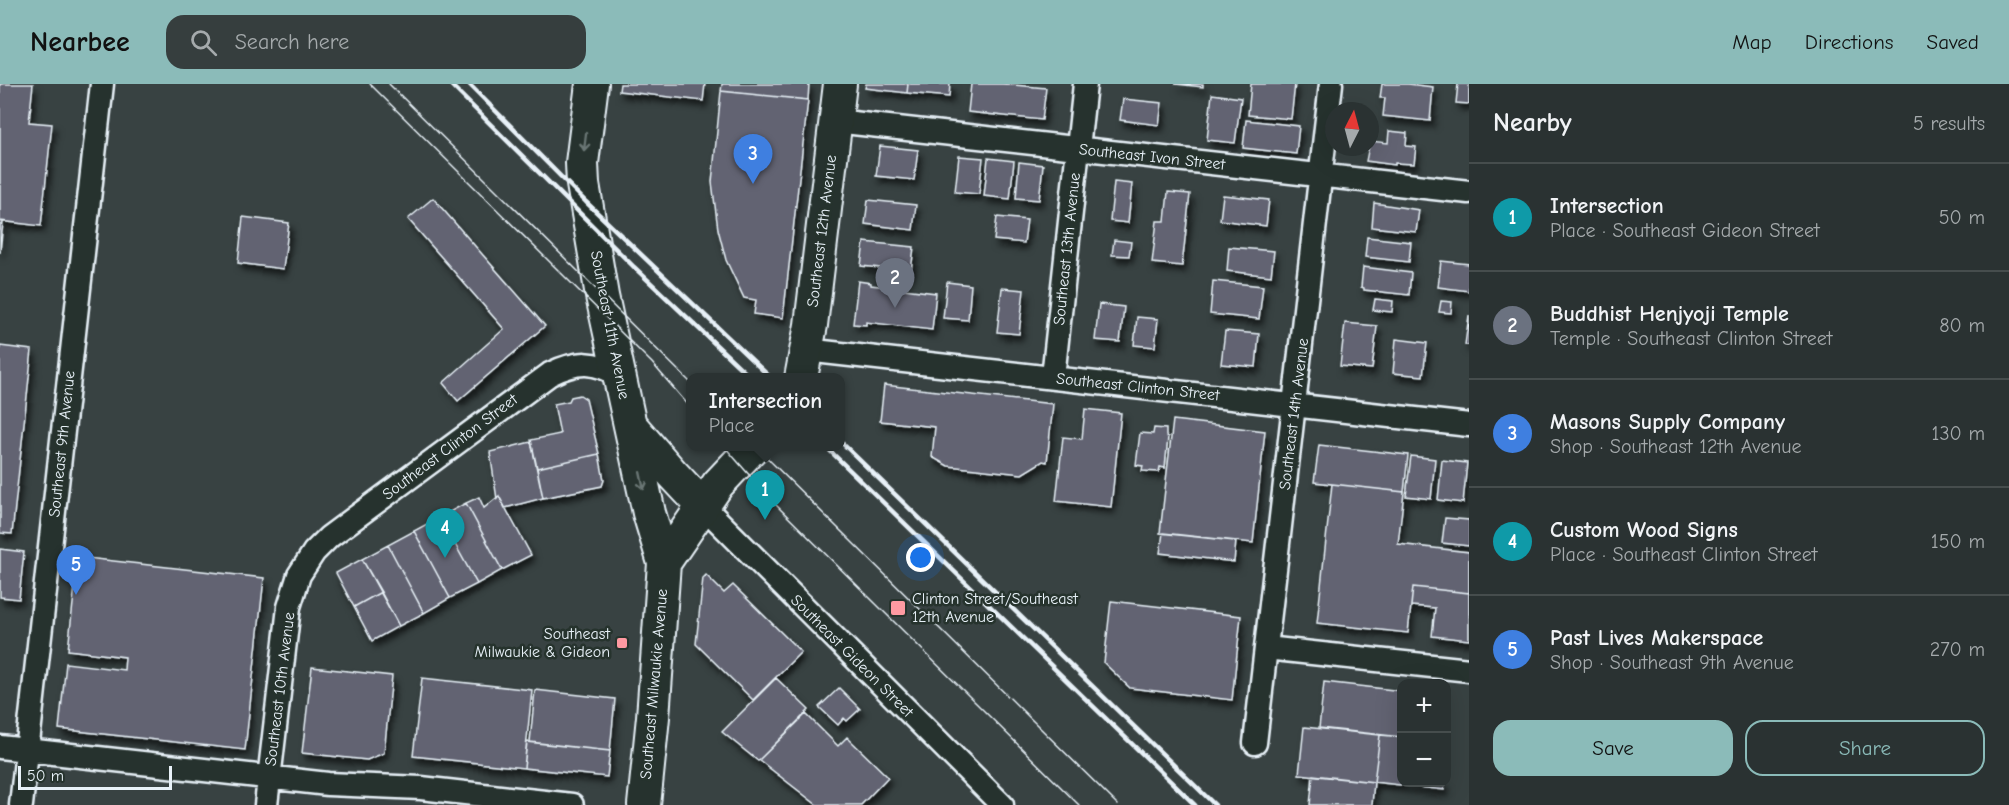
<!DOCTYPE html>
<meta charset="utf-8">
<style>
body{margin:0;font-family:"Comic Neue",sans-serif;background:#363e3e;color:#f1f3f6}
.controls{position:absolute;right:18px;bottom:18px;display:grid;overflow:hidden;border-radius:12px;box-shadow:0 6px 24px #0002}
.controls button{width:54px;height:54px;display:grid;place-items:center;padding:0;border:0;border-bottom:2px solid #464d4d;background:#2a3232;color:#f1f3f6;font:30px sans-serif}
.compass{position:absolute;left:1325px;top:18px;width:54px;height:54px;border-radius:50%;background:#2a3232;box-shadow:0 6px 24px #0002;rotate:6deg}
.scale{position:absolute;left:18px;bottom:15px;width:154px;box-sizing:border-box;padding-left:6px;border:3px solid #e8f1f8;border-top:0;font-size:16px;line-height:21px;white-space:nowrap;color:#e8f1f8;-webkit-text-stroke:4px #26332d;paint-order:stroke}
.you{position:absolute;left:921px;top:474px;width:21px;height:21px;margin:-15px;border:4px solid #fff;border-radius:50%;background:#1a73e8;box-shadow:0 0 0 9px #1a73e833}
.badge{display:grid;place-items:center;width:39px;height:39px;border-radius:50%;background:#8bbbb9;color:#fff;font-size:20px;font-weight:700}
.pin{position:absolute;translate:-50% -50px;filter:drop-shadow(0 2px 3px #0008)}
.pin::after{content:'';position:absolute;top:32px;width:21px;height:18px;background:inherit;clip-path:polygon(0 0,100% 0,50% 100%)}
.popup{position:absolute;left:686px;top:289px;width:159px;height:78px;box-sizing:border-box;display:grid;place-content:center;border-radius:12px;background:#2a3232;filter:drop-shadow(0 2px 4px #0005);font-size:20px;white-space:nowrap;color:#a5aaac}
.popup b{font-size:22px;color:#f1f3f6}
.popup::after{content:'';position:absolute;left:50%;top:100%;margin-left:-12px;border:12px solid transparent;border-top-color:#2a3232}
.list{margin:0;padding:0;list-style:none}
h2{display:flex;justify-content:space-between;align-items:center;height:78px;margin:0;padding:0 24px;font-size:26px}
h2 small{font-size:20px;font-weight:400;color:#a5aaac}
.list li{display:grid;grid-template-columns:39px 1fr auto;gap:18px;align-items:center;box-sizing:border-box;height:108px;padding:0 24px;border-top:2px solid #464d4d}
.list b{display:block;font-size:22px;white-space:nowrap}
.list p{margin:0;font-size:20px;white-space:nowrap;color:#a5aaac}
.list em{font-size:20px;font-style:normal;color:#a5aaac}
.actions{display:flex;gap:12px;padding:18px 24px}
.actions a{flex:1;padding:14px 0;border:2px solid #8bbbb9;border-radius:18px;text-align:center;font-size:21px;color:#8bbbb9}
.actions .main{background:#8bbbb9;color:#111}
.icon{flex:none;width:33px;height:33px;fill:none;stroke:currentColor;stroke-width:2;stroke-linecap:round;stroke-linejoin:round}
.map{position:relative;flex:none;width:1469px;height:721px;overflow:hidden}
header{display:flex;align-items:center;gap:36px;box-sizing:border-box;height:84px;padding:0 30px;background:#8bbbb9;color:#111}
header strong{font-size:28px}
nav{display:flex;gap:33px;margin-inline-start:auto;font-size:21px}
.search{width:420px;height:54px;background:#363e3e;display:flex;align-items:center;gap:15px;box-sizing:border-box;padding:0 21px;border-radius:18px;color:#a5aaac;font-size:22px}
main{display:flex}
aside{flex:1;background:#2a3232}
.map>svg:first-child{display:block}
</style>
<header>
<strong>Nearbee</strong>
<div class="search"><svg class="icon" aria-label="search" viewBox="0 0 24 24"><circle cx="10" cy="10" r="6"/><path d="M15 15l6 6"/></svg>Search here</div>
<nav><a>Map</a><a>Directions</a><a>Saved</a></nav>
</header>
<main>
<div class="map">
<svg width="1469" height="721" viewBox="0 0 1469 721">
<defs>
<filter id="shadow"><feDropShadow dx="3.5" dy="6" stdDeviation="3" flood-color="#0009"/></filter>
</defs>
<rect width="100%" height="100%" fill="#384242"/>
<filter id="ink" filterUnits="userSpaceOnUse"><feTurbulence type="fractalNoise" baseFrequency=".0167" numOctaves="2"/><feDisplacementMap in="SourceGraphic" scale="12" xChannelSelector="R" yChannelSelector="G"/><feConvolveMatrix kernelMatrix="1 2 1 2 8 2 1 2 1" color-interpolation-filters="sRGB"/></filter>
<g filter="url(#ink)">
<path fill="#626472" stroke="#e8f1f8" stroke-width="1.5" filter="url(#shadow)" d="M 0,0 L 33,0 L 29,38 L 52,40 L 41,142 L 0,137 Z
M 620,0 L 705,0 L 703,17 L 619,7 Z
M 722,0 L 809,0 L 808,16 L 721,7 Z
M 866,0 L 908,0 L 907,9 L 865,4 Z
M 908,0 L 950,0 L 949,13 L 907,9 Z
M 971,0 L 1003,0 L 1046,4 L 1042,36 L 968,28 Z
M 1175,0 L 1203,0 L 1203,3 Z
M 1251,0 L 1295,0 L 1291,35 L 1248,31 Z
M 1382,0 L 1408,0 L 1433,3 L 1430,37 L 1383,32 L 1385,14 L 1380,14 Z
M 1458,0 L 1469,0 L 1469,20 L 1456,19 Z
M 721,7 L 808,16 L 783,234 L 754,230 L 756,216 L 744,214 L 726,176 L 718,145 L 712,98 Z
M 1212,10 L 1241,14 L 1235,59 L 1207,56 Z
M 1123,15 L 1162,19 L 1159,41 L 1120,36 Z
M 1246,36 L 1299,42 L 1296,70 L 1243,64 Z
M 1389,47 L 1407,49 L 1406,62 L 1416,63 L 1414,80 L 1395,79 L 1395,81 L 1366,77 L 1370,57 L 1388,59 Z
M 880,62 L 918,66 L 914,96 L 876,92 Z
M 959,72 L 983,74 L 979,110 L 955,108 Z
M 988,74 L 1014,77 L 1010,115 L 984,112 Z
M 1019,78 L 1043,81 L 1039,116 L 1016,114 Z
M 1114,98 L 1132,100 L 1128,139 L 1110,137 Z
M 1168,108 L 1190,110 L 1182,182 L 1152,179 L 1157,137 L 1165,137 Z
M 1223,111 L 1269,116 L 1266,142 L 1220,136 Z
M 433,114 L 545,242 L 458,317 L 443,299 L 504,245 L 408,135 Z
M 868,116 L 916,121 L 913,146 L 865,140 Z
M 1374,119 L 1419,126 L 1416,148 L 1372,143 Z
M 243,133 L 289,139 L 283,185 L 238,179 Z
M 997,133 L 1027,136 L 1024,159 L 994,156 Z
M 0,137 L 3,138 L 0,169 Z
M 1367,153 L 1411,158 L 1409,178 L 1365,173 Z
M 1114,156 L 1131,158 L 1129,172 L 1112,171 Z
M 864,158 L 914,163 L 911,187 L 861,182 Z
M 1229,163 L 1274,167 L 1271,192 L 1227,187 Z
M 1441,177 L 1469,180 L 1469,207 L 1438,203 Z
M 1363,183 L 1411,189 L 1409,211 L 1364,206 L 1364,204 L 1361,203 Z
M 858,197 L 871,199 L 871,201 L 936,209 L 932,246 L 866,238 L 866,241 L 853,240 Z
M 1213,197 L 1263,202 L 1259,235 L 1210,230 Z
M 947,198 L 971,201 L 968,236 L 943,234 Z
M 1002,204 L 1024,206 L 1019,250 L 997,248 Z
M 1375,215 L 1393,217 L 1392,228 L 1373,226 Z
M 1441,217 L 1452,218 L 1451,229 L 1439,228 Z
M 1099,220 L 1124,223 L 1120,258 L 1095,256 Z
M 1469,231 L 1469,261 L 1465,261 Z
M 1137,233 L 1158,235 L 1155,263 L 1134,261 Z
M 1345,239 L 1377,242 L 1372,285 L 1340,282 Z
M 1225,247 L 1259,250 L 1256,283 L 1221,280 Z
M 1396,255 L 1427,259 L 1423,292 L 1393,289 Z
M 0,262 L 32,266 L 12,450 L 0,449 Z
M 884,301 L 1053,320 L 1047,378 L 1043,377 L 1022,390 L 948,382 L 932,373 L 935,343 L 880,337 Z
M 580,311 L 586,315 L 599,370 L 537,384 L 531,356 L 560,350 L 554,320 L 569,317 L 571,313 Z
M 1085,325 L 1121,329 L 1111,423 L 1056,417 L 1063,353 L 1082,355 Z
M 1173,336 L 1265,347 L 1253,459 L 1160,449 Z
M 1154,344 L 1166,345 L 1166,352 L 1168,353 L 1165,384 L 1160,383 L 1159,388 L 1142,387 L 1143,382 L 1136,381 L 1140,349 L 1153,350 Z
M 531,358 L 543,414 L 505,424 L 499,412 L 497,415 L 490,368 Z
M 1319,361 L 1408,371 L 1404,408 L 1314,398 Z
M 599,370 L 604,396 L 602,402 L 543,414 L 537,384 Z
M 1411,372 L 1435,375 L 1431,415 L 1406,412 Z
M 1442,376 L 1467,379 L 1463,419 L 1438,416 Z
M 1332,400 L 1404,408 L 1398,460 L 1469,468 L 1469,509 L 1413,503 L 1408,549 L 1317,539 Z
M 499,412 L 531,471 L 502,486 L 466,419 L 479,413 L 484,424 Z
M 466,419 L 502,486 L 477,500 L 440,433 Z
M 440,433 L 477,500 L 450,514 L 414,447 Z
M 1445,434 L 1469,436 L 1469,462 L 1442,459 Z
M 414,447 L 450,514 L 424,529 L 388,461 Z
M 1163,449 L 1236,457 L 1234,478 L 1160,469 Z
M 388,461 L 424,529 L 399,542 L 362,475 Z
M 0,465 L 24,468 L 19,515 L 0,513 Z
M 78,473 L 264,494 L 245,666 L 59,645 L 66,579 L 124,586 L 125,573 L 68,566 Z
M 362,475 L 381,508 L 354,523 L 336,489 Z
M 706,491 L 724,509 L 733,501 L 801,568 L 753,616 L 696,560 L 703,494 Z
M 1413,503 L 1469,509 L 1469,556 L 1432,552 L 1435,524 L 1411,522 Z
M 381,508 L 399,542 L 372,557 L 354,523 Z
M 1111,517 L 1241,532 L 1232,616 L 1130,604 L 1104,579 Z
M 312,583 L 392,592 L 384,669 L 367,676 L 302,669 Z
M 422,594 L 532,606 L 524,684 L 413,672 Z
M 776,594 L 809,626 L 758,677 L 722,648 Z
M 1324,598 L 1402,607 L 1402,653 L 1319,644 Z
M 839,604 L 860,625 L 847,637 L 844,634 L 838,641 L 819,623 Z
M 535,606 L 615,615 L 610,667 L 530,658 Z
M 806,630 L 838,662 L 847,653 L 888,693 L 861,721 L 817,721 L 759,676 Z
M 1304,643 L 1380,651 L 1374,698 L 1299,690 Z
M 1380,651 L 1402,653 L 1402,698 L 1445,698 L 1444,706 L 1374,698 Z
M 527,658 L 610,667 L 607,693 L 524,684 Z
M 1313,691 L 1374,698 L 1372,721 L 1310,721 Z"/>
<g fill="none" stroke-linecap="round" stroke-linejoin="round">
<g stroke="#e8f1f8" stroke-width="27">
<path id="street" d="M 835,37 L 1469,108
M 806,266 L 1469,341
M 1053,293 L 1085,0
M 703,422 L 1002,721
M 1266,564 L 1469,586
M 1255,659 L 1331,0
M 0,663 L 328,700 L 421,704 L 572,721
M 21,721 L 102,0
M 266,721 L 289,523 L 299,491 L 314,468 L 329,453 L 550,290 C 577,277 594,276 620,292"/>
</g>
<g stroke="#e8f1f8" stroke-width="36">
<path id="secondary" d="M 592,0 L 582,79 L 583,100 L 602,212 L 649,429 L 664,479 L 653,633 L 644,721
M 801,294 L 811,241 L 840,0
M 633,344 L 672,389 L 703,422
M 664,479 L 718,400 L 754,362"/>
</g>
<use href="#street" stroke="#26332d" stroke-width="22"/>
<use href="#secondary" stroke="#26332d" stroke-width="32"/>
<path stroke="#e8f1f8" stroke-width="1.5" d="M 370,0 L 652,279 L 690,323
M 389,0 L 690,298
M 724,362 L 772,417 L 1079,721
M 755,362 L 1118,721"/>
<path stroke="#e8f1f8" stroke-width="4.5" d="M 450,0 L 634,183 L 751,294
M 469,0 L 586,118 L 771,294
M 840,357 L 1215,721
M 825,362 L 1195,721"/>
</g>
<defs><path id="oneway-shaft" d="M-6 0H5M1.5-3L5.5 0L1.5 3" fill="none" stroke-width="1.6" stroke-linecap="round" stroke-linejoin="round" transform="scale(1.5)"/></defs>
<g stroke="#6a7674">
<use href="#oneway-shaft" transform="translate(585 58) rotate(97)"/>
<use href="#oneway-shaft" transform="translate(642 397) rotate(78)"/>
</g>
</g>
<g fill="#ff9aa2" stroke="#26332d" stroke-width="2">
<rect x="890" y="516" width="16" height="16" rx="3"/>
<rect x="616" y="553" width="12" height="12" rx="3"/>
</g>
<g text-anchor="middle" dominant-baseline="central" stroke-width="5" stroke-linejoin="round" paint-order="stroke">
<g font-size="16" fill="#e8f1f8" stroke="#26332d">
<text transform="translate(1152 73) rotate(6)">Southeast Ivon Street</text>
<text transform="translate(822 147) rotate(-83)">Southeast 12th Avenue</text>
<text transform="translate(1067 165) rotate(-84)">Southeast 13th Avenue</text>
<text transform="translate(610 241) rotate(79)">Southeast 11th Avenue</text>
<text transform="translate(1138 303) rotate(6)">Southeast Clinton Street</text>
<text transform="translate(1294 330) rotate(-83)">Southeast 14th Avenue</text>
<text transform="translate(62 360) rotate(-84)">Southeast 9th Avenue</text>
<text transform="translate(450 363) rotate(-37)">Southeast Clinton Street</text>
<text transform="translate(852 572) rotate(45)">Southeast Gideon Street</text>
<text transform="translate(654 600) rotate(-85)">Southeast Milwaukie Avenue</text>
<text transform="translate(280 605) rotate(-83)">Southeast 10th Avenue</text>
</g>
<g font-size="16" fill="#e8f1f8" stroke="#26332d" text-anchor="start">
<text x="912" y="515">Clinton Street/Southeast<tspan x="912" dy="18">12th Avenue</tspan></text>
<text x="610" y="550" text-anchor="end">Southeast<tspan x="610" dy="18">Milwaukie &amp; Gideon</tspan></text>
</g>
</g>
</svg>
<div class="controls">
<button>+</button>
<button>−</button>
</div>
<svg class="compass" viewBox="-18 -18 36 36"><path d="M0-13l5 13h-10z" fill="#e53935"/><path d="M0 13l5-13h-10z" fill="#a5aaac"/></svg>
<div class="scale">50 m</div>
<div class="you"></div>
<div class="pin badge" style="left:765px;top:436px;background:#0f9aa8">1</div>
<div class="popup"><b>Intersection</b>Place</div>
<div class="pin badge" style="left:895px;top:224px;background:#6b7280">2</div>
<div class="pin badge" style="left:753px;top:100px;background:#3f7fe0">3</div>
<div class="pin badge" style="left:445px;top:474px;background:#0f9aa8">4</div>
<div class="pin badge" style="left:76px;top:511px;background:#3f7fe0">5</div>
</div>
<aside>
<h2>Nearby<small>5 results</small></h2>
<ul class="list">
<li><span class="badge" style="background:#0f9aa8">1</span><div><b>Intersection</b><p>Place · Southeast Gideon Street</p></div><em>50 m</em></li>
<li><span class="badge" style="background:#6b7280">2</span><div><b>Buddhist Henjyoji Temple</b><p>Temple · Southeast Clinton Street</p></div><em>80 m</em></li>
<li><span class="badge" style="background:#3f7fe0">3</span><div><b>Masons Supply Company</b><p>Shop · Southeast 12th Avenue</p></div><em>130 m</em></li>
<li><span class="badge" style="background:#0f9aa8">4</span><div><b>Custom Wood Signs</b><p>Place · Southeast Clinton Street</p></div><em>150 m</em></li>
<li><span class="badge" style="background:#3f7fe0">5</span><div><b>Past Lives Makerspace</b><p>Shop · Southeast 9th Avenue</p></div><em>270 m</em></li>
</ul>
<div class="actions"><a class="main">Save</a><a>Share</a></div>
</aside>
</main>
